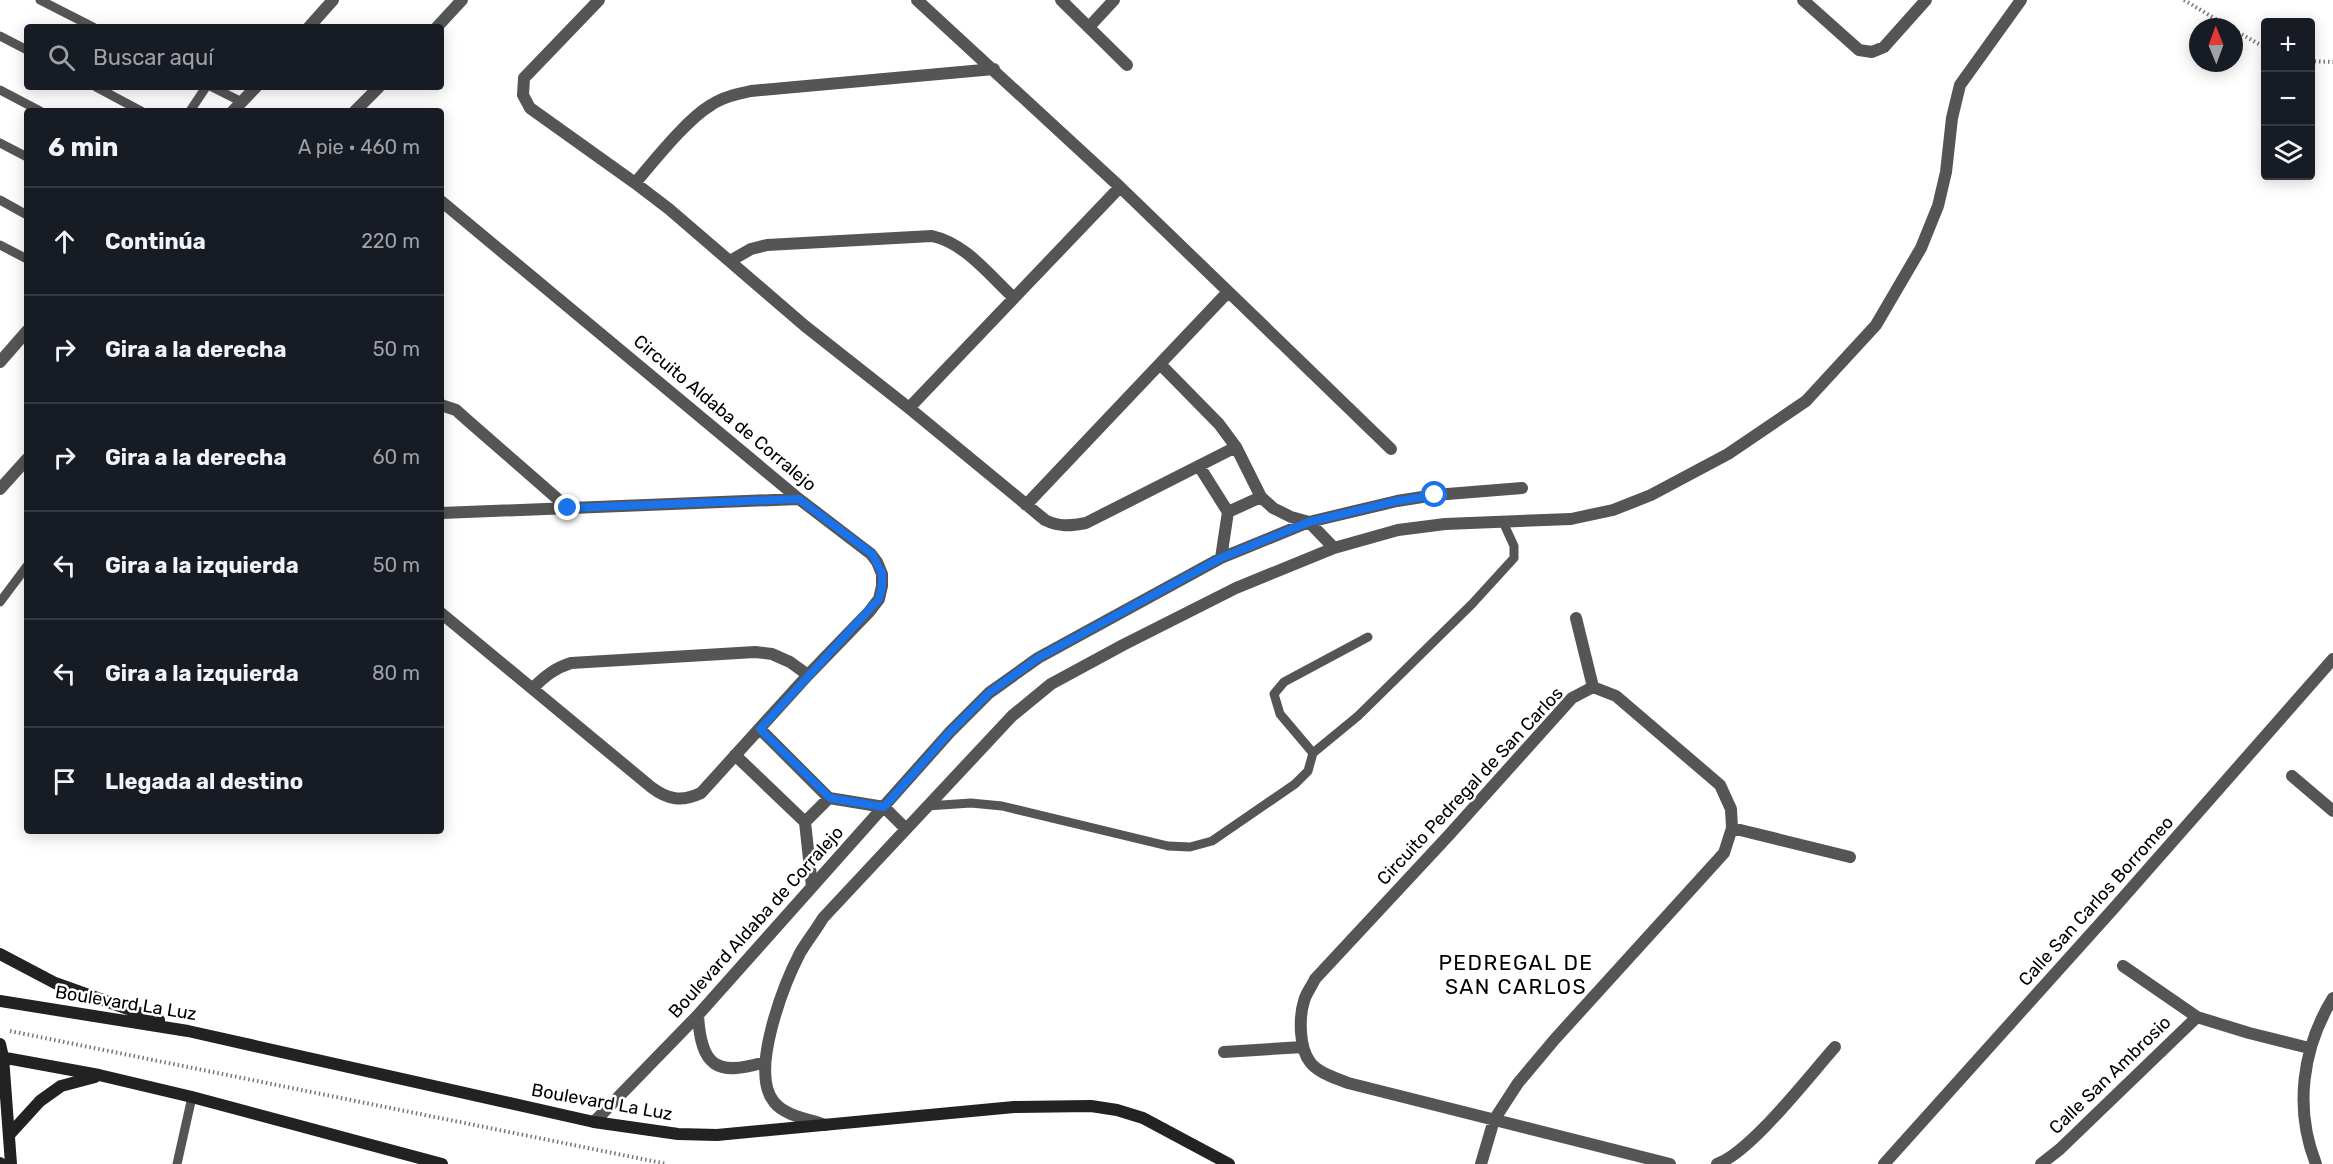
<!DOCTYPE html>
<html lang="es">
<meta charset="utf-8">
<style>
body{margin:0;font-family:Rubik,sans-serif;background:#20242c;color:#f1f3f6}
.controls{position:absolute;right:18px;top:18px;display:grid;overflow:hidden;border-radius:6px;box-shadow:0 3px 15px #0003}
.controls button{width:54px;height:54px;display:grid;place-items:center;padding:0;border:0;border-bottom:2px solid #363941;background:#171b24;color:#f1f3f6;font:30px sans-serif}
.compass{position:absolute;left:2189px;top:18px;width:54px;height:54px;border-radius:50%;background:#171b24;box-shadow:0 3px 15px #0003;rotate:359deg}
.stop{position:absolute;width:18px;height:18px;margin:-14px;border:4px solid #1a73e8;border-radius:50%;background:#fff}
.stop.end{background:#1a73e8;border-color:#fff;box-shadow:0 2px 6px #0008}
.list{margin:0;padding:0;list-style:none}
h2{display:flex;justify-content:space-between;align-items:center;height:78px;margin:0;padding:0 24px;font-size:26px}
h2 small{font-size:20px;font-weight:400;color:#9ea1a6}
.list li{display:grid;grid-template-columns:39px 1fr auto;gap:18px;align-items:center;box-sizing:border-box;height:108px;padding:0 24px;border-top:2px solid #363941}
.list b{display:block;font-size:22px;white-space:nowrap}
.list em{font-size:20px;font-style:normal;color:#9ea1a6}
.icon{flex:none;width:33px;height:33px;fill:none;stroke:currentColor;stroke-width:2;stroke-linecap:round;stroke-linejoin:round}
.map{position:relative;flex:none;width:2333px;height:1164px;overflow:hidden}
.search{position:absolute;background:#171b24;box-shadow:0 3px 15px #0003;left:24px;top:24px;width:420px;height:66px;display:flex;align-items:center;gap:15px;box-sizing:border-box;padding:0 21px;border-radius:6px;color:#9ea1a6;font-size:22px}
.panel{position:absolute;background:#171b24;box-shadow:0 3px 15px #0003;left:24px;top:108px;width:420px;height:726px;border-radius:6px}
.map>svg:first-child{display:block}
</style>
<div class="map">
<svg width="2333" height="1164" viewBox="0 0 2333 1164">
<rect width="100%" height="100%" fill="#fff"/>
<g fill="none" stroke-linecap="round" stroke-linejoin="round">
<path stroke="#777" stroke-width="4" stroke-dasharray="1.5 3" stroke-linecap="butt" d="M 2184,0 L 2229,27
M 2234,30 L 2266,48
M 2310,61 L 2333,62
M 10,1031 L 667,1164"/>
<path stroke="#555" stroke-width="9" d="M 40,0 L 93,27
M 0,36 L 27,50
M 96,87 L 141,111
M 212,87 L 242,102
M 0,90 L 40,111
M 190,111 L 206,87
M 0,143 L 27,157
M 0,200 L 27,215
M 0,245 L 27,259
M 0,602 L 27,566
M 1313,753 L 1280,714 L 1274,694 L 1284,682 L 1368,637
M 927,806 L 971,803 L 1002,806 L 1168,846 L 1190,847 L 1212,841 L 1295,784 L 1308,771 L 1313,753 L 1358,716 L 1472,604 L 1514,558 L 1514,546 L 1503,522
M 177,1164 L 192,1097"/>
<path stroke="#555" stroke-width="12" d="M 599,0 L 524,78 L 523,95 L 530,108 L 635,183 L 669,209 L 805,326 L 909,408 L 1045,520 C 1059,527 1070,526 1086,523 L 1236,447
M 917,0 L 1120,187 L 1391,449
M 1061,0 L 1127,65
M 1803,0 L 1859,50 L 1872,52 L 1884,47 L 1926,0
M 309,27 L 333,0
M 437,27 L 462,0
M 1089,27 L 1114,0
M 233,111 L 256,87
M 355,111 L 379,87
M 635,183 C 655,160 686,120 711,105 C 723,97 737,94 751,91 L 994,69
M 441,201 L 799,499 L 871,554 L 877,562 L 882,574 L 882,586 L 879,599 L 869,612 L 808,675 L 701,793 C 682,802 668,800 651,787 L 441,613
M 730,261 L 751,249 L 767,245 L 932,236 C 965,243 989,275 1014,298
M 0,362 L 27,331
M 1160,364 L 1219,424 L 1236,447 L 1261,497 L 1273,508 L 1291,517 L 1309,522 L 1334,548
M 441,405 L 456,410 L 466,419 L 568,508
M 909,408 L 1120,187
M 1199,466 L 1228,512 L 1221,558
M 0,489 L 27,459
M 1026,505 L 1228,292
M 1228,512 L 1261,497
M 441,513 L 799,499
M 1576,618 L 1593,687
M 533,688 C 545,676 555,668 571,663 L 755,652 L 772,654 L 790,662 L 808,675
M 760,729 L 829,798 L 884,807 L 906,829
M 735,755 L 805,822 L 812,887
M 2292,776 L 2333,811
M 805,822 L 829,798
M 1732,828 L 1850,857
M 2123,966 L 2197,1017
M 698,1015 C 701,1066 716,1077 765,1062
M 1224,1052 L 1303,1047
M 594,1122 L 698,1015 L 950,732 L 989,693 L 1038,658 L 1221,558 L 1309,522 L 1397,501 L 1435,495 L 1522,488
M 825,1125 C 809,1119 785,1116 774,1102 C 749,1072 784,984 800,953 C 807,941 816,930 823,918 L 1012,716 L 1051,684 L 1123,645 L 1236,588 L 1334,548 L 1398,530 L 1445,524 L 1571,519 L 1613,510 L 1651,495 L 1728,454 L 1806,401 L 1876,325 L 1921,248 L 1938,206 L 1946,172 L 1952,118 L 1960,85 L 2021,0
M 1481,1164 L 1494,1120 L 1518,1083 L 1555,1039 L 1724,853 L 1732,828 L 1731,809 L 1720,785 L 1616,696 L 1593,687 L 1572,698 L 1449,835 L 1315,979 C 1312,986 1306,993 1304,1001 C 1299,1017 1299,1048 1310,1062 C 1318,1073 1336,1078 1348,1083 L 1670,1164
M 1717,1164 C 1750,1153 1809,1076 1835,1047
M 1884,1164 L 2114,908 L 2333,659
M 2041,1164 L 2060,1149 L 2197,1017 L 2249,1033 L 2309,1048
M 2316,1164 C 2294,1109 2302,1048 2333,998"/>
<path stroke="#222" stroke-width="12" d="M 0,954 L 55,983 L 159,1020
M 0,1001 L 188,1031 L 594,1122 L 678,1134 L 717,1135 L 1014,1107 L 1091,1106 L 1117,1110 L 1143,1118 L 1229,1164
M 0,1044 L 3,1057 L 11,1164
M 0,1057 L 99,1075 L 192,1097 L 442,1164
M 9,1135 L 40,1101 L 61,1086 L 95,1077
M 0,1163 L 1,1164"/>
</g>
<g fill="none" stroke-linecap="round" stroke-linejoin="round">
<path stroke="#1a73e8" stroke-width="8" d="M 568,508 L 799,499 L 872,554 L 882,573 L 882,586 L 879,599 L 760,729 L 830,798 L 884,807 L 950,732 L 989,693 L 1038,658 L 1221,558 L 1309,522 L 1397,501 L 1435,495"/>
</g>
<g text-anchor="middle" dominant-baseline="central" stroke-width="5" stroke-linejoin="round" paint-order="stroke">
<g font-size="18" fill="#000" stroke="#fff">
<text transform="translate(725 413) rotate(40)">Circuito Aldaba de Corralejo</text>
<text transform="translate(1470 786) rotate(-47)">Circuito Pedregal de San Carlos</text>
<text transform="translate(2096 901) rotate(-48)">Calle San Carlos Borromeo</text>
<text transform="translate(756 922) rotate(-48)">Boulevard Aldaba de Corralejo</text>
<text transform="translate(126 1003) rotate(9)">Boulevard La Luz</text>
<text transform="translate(2110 1075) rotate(-44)">Calle San Ambrosio</text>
<text transform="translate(602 1102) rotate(10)">Boulevard La Luz</text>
</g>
<g font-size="21" letter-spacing="1.5" fill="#000" stroke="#fff">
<text x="1516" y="962">PEDREGAL DE<tspan x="1516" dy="24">SAN CARLOS</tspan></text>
</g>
</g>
</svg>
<div class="controls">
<button>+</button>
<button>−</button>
<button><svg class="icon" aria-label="layers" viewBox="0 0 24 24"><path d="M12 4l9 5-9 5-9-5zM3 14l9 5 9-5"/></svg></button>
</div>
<svg class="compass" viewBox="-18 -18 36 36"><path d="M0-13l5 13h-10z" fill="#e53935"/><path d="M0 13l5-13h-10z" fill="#9ea1a6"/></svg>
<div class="stop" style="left:1435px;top:495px"></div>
<div class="stop end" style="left:568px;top:508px"></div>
<div class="search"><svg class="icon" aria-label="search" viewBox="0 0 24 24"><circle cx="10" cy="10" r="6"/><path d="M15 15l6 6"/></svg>Buscar aquí</div>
<section class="panel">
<h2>6 min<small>A pie · 460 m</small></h2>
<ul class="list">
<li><svg class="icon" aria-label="ahead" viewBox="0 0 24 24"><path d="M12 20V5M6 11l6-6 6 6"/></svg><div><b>Continúa</b></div><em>220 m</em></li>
<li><svg class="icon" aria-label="right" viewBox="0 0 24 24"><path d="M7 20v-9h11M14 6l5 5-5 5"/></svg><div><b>Gira a la derecha</b></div><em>50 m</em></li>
<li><svg class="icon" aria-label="right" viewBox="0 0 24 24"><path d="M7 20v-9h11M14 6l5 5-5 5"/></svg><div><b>Gira a la derecha</b></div><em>60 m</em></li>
<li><svg class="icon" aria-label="left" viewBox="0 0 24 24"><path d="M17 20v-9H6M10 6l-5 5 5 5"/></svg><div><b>Gira a la izquierda</b></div><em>50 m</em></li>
<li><svg class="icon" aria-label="left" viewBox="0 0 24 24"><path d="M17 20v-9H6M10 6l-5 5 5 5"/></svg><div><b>Gira a la izquierda</b></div><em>80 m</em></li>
<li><svg class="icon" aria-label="arrive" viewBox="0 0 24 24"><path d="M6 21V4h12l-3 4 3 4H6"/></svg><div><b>Llegada al destino</b></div></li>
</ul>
</section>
</div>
